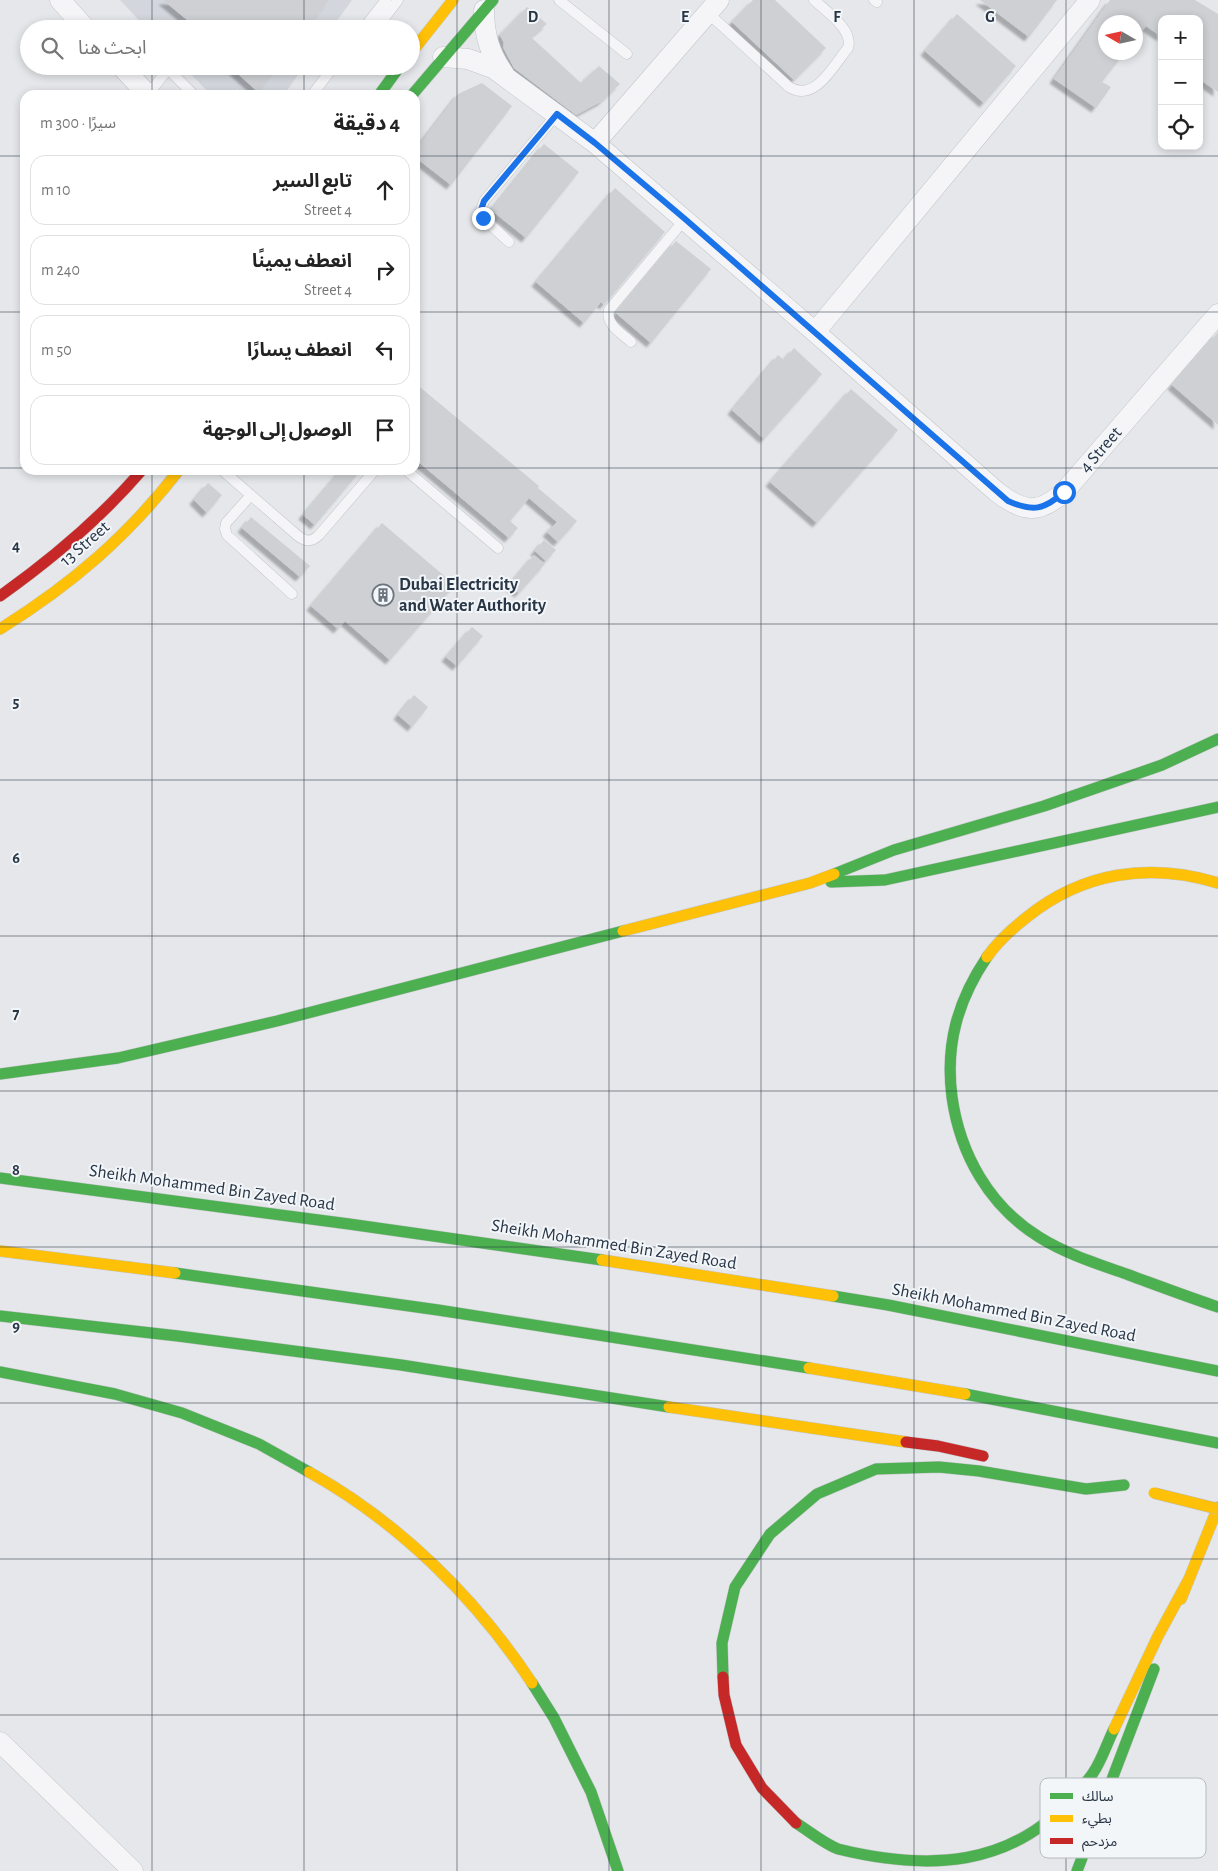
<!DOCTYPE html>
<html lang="ar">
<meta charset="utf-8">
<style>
body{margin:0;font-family:"Alegreya Sans","Noto Sans Arabic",sans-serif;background:#f2f2f2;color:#222;direction:rtl}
.controls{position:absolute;right:15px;top:15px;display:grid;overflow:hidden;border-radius:10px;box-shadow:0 2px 8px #0003}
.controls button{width:45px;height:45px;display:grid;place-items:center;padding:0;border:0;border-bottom:1px solid #e0e0e0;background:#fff;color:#222;font:25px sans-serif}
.compass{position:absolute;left:1098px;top:15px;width:45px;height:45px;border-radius:50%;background:#fff;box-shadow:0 2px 8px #0003;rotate:279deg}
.stop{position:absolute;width:15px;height:15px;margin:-11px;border:4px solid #1a73e8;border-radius:50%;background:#fff}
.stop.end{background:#1a73e8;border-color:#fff;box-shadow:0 1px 5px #0008}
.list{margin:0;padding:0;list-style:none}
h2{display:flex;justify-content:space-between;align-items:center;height:65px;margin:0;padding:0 20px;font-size:21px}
h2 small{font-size:16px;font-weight:400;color:#767676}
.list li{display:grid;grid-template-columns:32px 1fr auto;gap:15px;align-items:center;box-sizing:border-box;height:70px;margin:0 10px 10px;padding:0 10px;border:1px solid #e0e0e0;border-radius:15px}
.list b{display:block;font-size:19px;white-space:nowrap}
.list p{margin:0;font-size:16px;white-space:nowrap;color:#767676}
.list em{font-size:16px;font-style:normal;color:#767676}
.icon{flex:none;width:28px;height:28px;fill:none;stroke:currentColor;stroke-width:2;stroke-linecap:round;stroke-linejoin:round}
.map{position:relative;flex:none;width:1218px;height:1871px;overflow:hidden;direction:ltr}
.search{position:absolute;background:#fff;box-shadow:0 2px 8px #0003;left:20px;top:20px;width:400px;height:55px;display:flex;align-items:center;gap:12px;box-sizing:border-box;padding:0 18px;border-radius:28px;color:#767676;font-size:19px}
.panel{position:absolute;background:#fff;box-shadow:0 2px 8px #0003;left:20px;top:90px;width:400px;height:385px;border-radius:15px;direction:rtl}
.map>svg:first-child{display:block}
</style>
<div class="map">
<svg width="1218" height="1871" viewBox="0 0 1218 1871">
<defs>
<filter id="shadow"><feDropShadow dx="-4.5" dy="4.5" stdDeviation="1" flood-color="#0004"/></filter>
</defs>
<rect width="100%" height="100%" fill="#e5e7ea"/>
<path fill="#d3d7dd" d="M 120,0 L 352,0 L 331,29 L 147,29 Z
M 183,66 L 304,66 L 284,95 L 246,95 L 237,89 L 231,95 L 211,95 Z"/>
<path fill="#ced0d3" filter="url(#shadow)" d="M 163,0 L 329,0 L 307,29 L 198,29 Z
M 753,0 L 775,0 L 826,48 L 794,80 L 732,22 Z
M 980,0 L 1057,0 L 1029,37 Z
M 1110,0 L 1195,0 L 1218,14 L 1218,92 L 1199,79 L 1199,19 L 1162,19 L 1162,37 L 1146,26 L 1136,39 L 1136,22 L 1106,22 L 1106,52 L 1125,52 L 1102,82 L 1111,87 L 1096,108 L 1054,79 Z
M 527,7 L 547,24 L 531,37 L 581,83 L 599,66 L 620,84 L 602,101 L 576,115 L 514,68 L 503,47 L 504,43 L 500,35 Z
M 957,14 L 1016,66 L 984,103 L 925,51 Z
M 229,66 L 278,66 L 258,92 Z
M 482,83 L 512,106 L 451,185 L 415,157 L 415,150 L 458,94 Z
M 544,144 L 579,172 L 526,238 L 491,210 Z
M 615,188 L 665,232 L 604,305 L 601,302 L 584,323 L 536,282 Z
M 676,241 L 711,269 L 651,343 L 616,313 Z
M 1218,332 L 1218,425 L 1172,385 Z
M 794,348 L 822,374 L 764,439 L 732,410 L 778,355 L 784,360 Z
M 415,383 L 539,486 L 538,488 L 577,521 L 558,542 L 547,532 L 557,522 L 529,498 L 510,521 L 518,528 L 509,538 L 415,459 Z
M 851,389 L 898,430 L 817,523 L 770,482 Z
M 341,470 L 361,470 L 315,525 L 303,515 Z
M 208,483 L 222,495 L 207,513 L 194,500 Z
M 251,517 L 310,566 L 300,577 L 242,528 Z
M 382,523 L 455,585 L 390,660 L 345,621 L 338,629 L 311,606 Z
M 544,540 L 556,550 L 546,561 L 535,551 Z
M 534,555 L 545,564 L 519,593 L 509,585 Z
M 472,627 L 483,636 L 457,666 L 446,657 Z
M 414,695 L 428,707 L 412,727 L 398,715 Z"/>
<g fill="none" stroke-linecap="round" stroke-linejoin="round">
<g stroke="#c3c5c8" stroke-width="11">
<path id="lane" d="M 559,0 L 627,54
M 874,0 L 877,2
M 708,13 L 789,87 C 815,103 833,66 848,48 C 854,30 826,11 814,0
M 363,29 L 386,0
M 376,29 L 398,0
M 148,95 L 168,69 L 194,95
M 312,95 L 334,66
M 509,242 L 483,218 L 481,210 L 484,201 L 557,114
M 631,342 C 621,333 605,324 609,310 L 685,219
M 222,470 L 298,536 C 306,542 312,542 319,535 L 375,470
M 406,470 L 498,548
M 251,495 L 226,523 L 225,529 L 227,535 L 292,594"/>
</g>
<g stroke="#c3c5c8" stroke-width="21">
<path id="street" d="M 60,0 L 86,29
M 484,10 C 484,35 490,54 504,74
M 443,57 L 468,59 L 493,68 L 595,143 L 815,332 L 997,492 C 1023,512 1038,515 1064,492 L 1218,314
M 121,66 L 148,95
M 595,143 L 719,0
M 815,332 L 1090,0
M 0,1742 L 133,1871"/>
</g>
<g stroke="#c3c5c8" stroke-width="12">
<path id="fast" d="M 379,95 L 400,66
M 412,95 L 493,0
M 834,874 L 894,850 L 1044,806 L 1162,765 L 1218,739
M 831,882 L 885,880 L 1218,807
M 987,957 C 958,1000 945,1044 952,1097 C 960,1154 989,1206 1039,1237 C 1066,1254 1098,1264 1129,1275 C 1159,1286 1188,1297 1218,1307
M 0,1074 L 118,1058 L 277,1021 L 623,931
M 0,1178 L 349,1224 L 602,1260
M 175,1273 L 438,1310 L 809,1368
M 833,1296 L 888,1305 L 1218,1371
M 0,1316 L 178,1336 L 401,1365 L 669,1407
M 0,1372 L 115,1394 L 182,1413 L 259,1444 L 309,1472
M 965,1394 L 1218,1443
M 723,1677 L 722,1643 L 735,1587 L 770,1534 L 817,1494 L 876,1469 L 939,1467 L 979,1471 L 1086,1489 L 1124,1485
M 532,1683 L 554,1718 L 591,1792 L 618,1871
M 796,1823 C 809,1831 823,1843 838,1849 C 928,1871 1012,1868 1076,1794 C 1081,1787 1088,1781 1093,1773 C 1102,1760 1107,1743 1114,1729
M 1077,1871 L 1154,1669"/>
</g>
<g stroke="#c3c5c8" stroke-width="12">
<path id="slow" d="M 411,53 L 453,0
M 0,629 C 72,584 127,537 179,470
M 623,931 L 810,883 L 834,874
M 987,957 C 998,941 1013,928 1027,917 C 1083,872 1150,862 1218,883
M 0,1251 L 175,1273
M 602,1260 L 833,1296
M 809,1368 L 965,1394
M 669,1407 L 906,1442
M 309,1472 C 399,1522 476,1598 532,1683
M 1181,1599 L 1218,1507
M 1114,1729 L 1158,1636 L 1190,1577"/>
</g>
<g stroke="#c3c5c8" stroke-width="12">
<path id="jam" d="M 0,596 C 52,559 100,519 142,470
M 906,1442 L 938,1446 L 983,1456
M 723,1677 L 724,1695 L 736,1745 L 762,1788 L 796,1823"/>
</g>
<use href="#lane" stroke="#f5f5f7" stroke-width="10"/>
<use href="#street" stroke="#f5f5f7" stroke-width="20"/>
<use href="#fast" stroke="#4caf50" stroke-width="11"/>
<use href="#slow" stroke="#ffc107" stroke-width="11"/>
<use href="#jam" stroke="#c62828" stroke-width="11"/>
<g stroke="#b7babf" stroke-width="12" stroke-linecap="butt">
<path id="slow-bridge" d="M 1154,1493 L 1218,1509"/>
</g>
<use href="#slow-bridge" stroke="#ffc107" stroke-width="11"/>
</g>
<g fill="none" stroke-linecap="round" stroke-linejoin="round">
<path stroke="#1a73e8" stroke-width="6" d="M 483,218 L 481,210 L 484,201 L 557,114 L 595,143 L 685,219 L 1008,501 C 1033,512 1044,510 1064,492"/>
</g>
<path fill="none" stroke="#293646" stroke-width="1" stroke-opacity="0.55" d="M 152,0 L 152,29M 304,0 L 304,29M 457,0 L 457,1871M 609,0 L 609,1871M 761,0 L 761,1871M 914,0 L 914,1871M 1066,0 L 1066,1871M 152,66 L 152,95M 304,66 L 304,95M 0,156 L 25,156M 415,156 L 1218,156M 0,312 L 25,312M 415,312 L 1218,312M 0,468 L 25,468M 415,468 L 1218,468M 152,470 L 152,1871M 304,470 L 304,1871M 0,624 L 1218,624M 0,780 L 1218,780M 0,936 L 1218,936M 0,1091 L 1218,1091M 0,1247 L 1218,1247M 0,1403 L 1218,1403M 0,1559 L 1218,1559M 0,1715 L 1218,1715"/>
<defs>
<g id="building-ring" transform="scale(1.125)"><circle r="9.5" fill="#f3f6f9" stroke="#6b747f" stroke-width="1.5"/><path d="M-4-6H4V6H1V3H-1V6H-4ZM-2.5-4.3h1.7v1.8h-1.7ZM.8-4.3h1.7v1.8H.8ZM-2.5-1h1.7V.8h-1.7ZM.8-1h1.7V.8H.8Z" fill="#6b747f"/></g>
</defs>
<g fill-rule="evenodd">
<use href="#building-ring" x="383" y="595"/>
</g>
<g text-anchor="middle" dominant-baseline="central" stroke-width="4" stroke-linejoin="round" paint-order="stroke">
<g font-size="18" fill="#293646" stroke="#f3f6f9">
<text transform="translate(1101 450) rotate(-49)">4 Street</text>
<text transform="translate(85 544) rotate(-41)">13 Street</text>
<text transform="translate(212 1188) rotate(8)">Sheikh Mohammed Bin Zayed Road</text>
<text transform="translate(614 1245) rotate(9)">Sheikh Mohammed Bin Zayed Road</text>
<text transform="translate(1014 1313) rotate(11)">Sheikh Mohammed Bin Zayed Road</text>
</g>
<g font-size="18" font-weight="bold" fill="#293646" stroke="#f3f6f9" text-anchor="start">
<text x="399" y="585">Dubai Electricity<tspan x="399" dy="21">and Water Authority</tspan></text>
</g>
</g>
<rect x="1040" y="1778" width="166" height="80" rx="8" fill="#f3f6f9" stroke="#b6bcc3" stroke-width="1"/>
<rect x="1050" y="1793" width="23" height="6" fill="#4caf50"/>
<rect x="1050" y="1815" width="23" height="7" fill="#ffc107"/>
<rect x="1050" y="1838" width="23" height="6" fill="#c62828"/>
<g font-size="14" fill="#293646">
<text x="1082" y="1801">سالك</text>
<text x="1082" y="1823">بطيء</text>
<text x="1082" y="1846">مزدحم</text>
</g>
<g font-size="16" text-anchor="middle" font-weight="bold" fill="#293646" stroke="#f3f6f9" stroke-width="4" stroke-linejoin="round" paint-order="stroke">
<text x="533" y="22">D</text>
<text x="685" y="22">E</text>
<text x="837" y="22">F</text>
<text x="990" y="22">G</text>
<text x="16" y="551">4</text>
<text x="16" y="707">5</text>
<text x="16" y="863">6</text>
<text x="16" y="1019">7</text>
<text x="16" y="1175">8</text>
<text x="16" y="1331">9</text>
</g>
</svg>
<div class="controls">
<button>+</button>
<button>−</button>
<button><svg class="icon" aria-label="locate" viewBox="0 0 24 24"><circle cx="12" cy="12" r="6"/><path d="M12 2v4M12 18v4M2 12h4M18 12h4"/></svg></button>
</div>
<svg class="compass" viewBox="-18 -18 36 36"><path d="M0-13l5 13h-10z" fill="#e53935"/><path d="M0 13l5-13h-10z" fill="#767676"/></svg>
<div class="stop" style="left:1064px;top:492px"></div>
<div class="stop end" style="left:483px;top:218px"></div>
<div class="search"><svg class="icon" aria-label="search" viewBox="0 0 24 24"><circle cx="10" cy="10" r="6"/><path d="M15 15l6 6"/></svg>ابحث هنا</div>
<section class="panel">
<h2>4 دقيقة<small>سيرًا · 300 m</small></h2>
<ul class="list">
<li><svg class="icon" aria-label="ahead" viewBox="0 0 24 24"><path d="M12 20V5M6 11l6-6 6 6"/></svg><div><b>تابع السير</b><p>4 Street</p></div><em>10 m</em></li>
<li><svg class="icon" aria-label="right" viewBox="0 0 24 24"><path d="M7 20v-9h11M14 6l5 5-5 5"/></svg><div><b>انعطف يمينًا</b><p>4 Street</p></div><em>240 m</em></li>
<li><svg class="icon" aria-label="left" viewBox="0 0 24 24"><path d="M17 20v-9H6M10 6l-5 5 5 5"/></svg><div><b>انعطف يسارًا</b></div><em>50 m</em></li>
<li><svg class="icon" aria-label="arrive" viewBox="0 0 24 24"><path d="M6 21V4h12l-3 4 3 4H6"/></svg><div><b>الوصول إلى الوجهة</b></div></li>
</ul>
</section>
</div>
